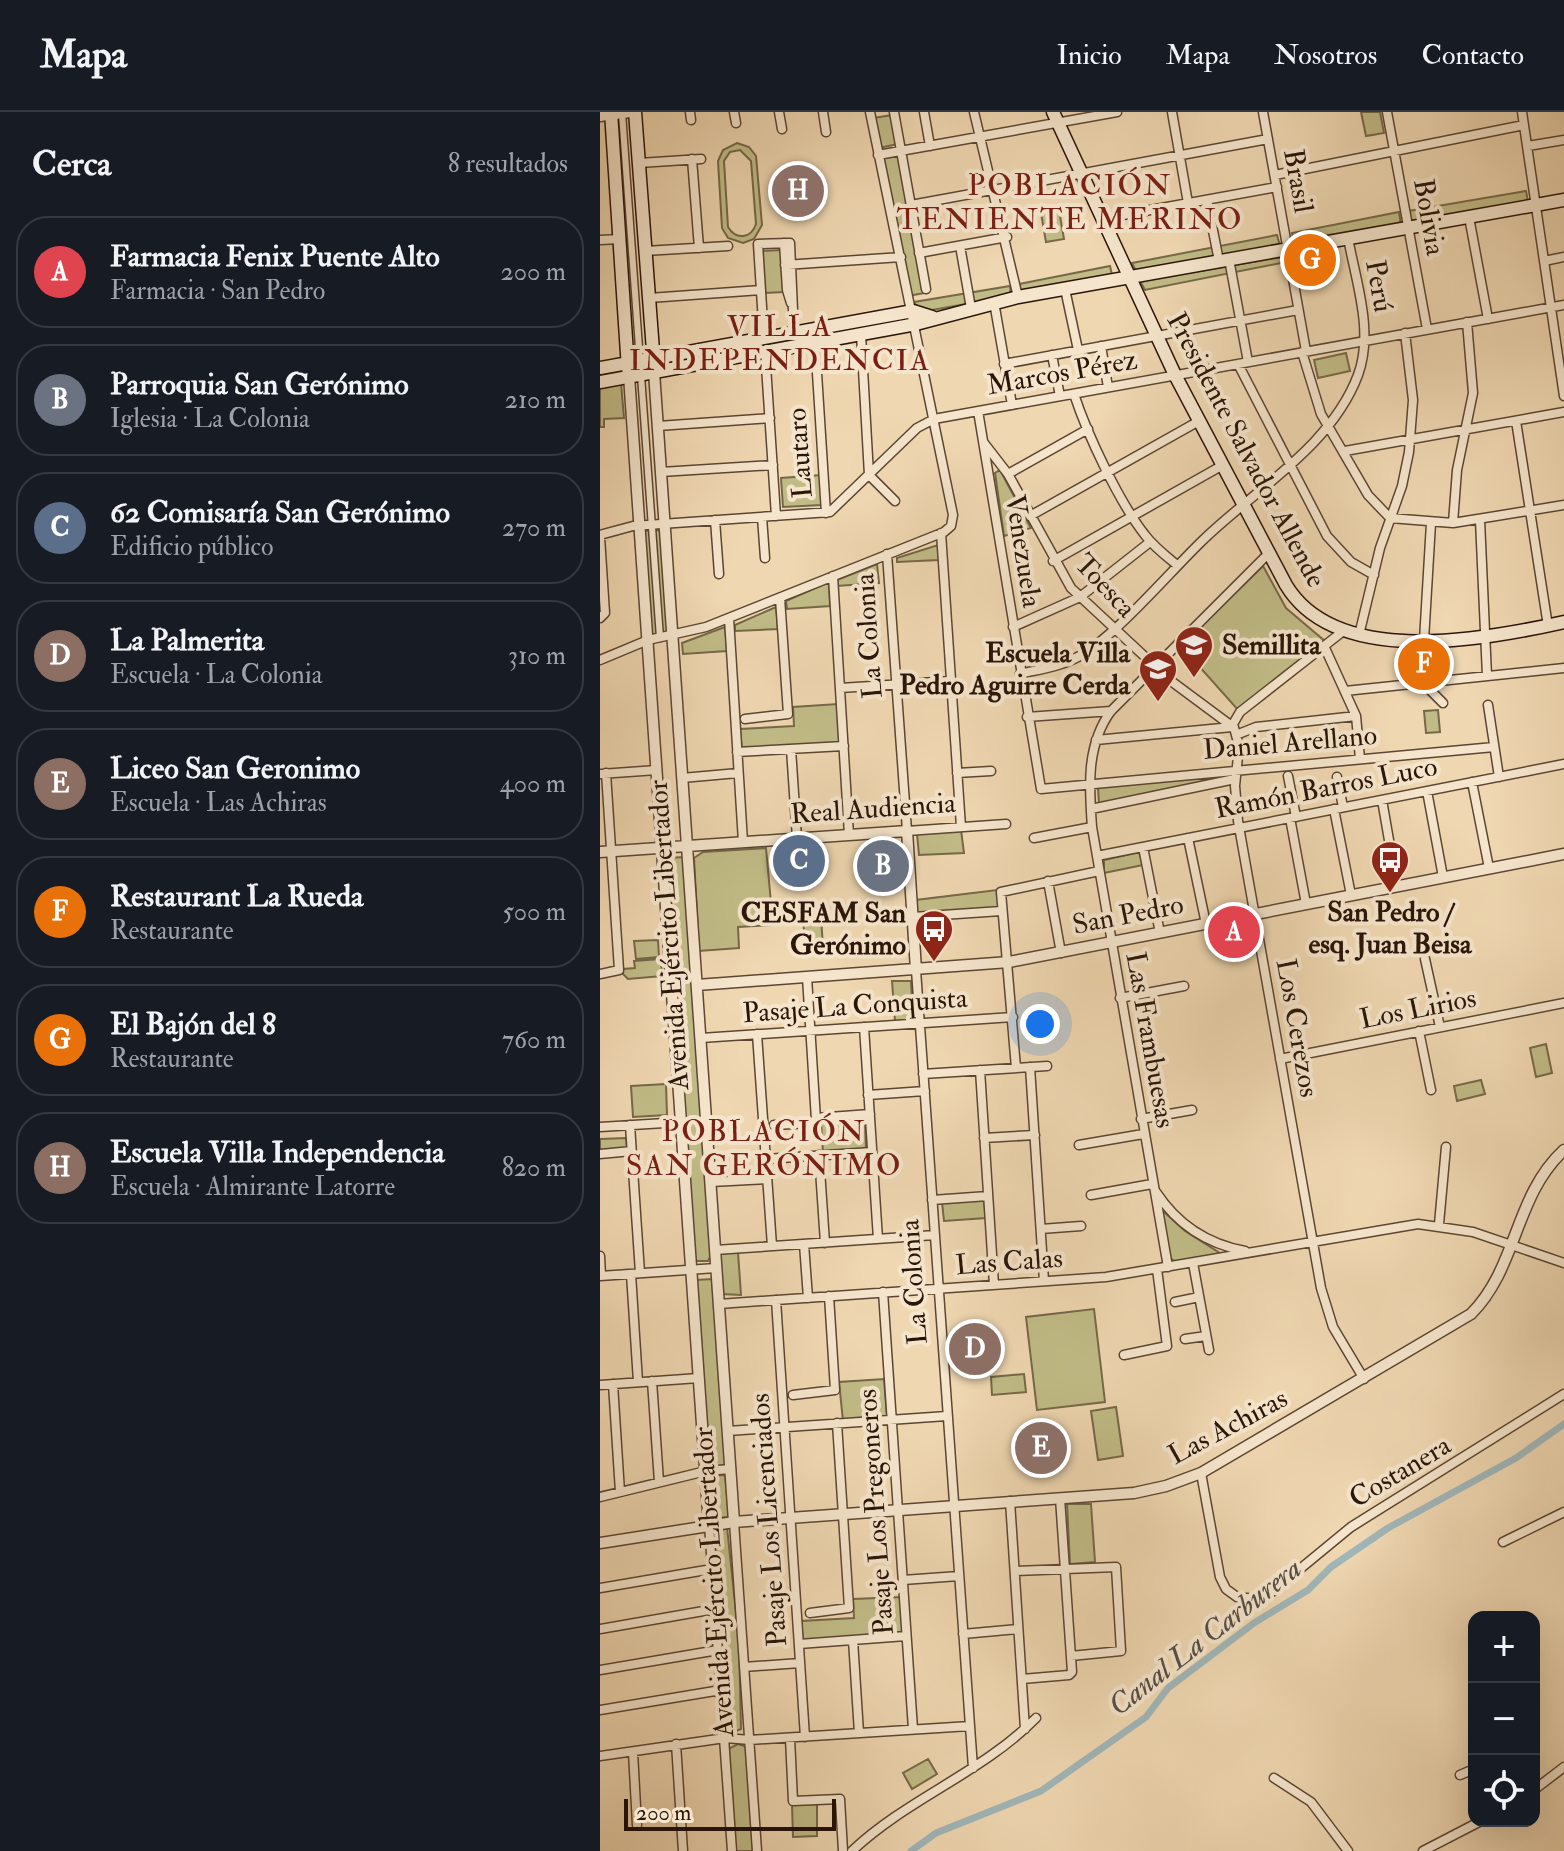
<!DOCTYPE html>
<html lang="es">
<meta charset="utf-8">
<style>
body{margin:0;font-family:"IM FELL Double Pica",serif;background:#20242c;color:#f1f3f6}
.controls{position:absolute;right:24px;bottom:24px;display:grid;overflow:hidden;border-radius:16px;box-shadow:0 8px 32px #0002}
.controls button{width:72px;height:72px;display:grid;place-items:center;padding:0;border:0;border-bottom:2px solid #363941;background:#171b24;color:#f1f3f6;font:40px sans-serif}
.scale{position:absolute;left:24px;bottom:20px;width:212px;box-sizing:border-box;padding-left:8px;border:4px solid #2b1509;border-top:0;font-size:22px;line-height:28px;white-space:nowrap;color:#2b1509;-webkit-text-stroke:6px #f5e5cc;paint-order:stroke}
.you{position:absolute;left:440px;top:912px;width:28px;height:28px;margin:-20px;border:6px solid #fff;border-radius:50%;background:#1a73e8;box-shadow:0 0 0 12px #1a73e833}
.badge{display:grid;place-items:center;width:52px;height:52px;border-radius:50%;background:#c59692;color:#fff;font-size:26px;font-weight:700}
.pin{position:absolute;translate:-50% -50%;border:4px solid #fff;box-shadow:0 2px 8px #0006}
.list{margin:0;padding:0;list-style:none}
h2{display:flex;justify-content:space-between;align-items:center;height:104px;margin:0;padding:0 32px;font-size:34px}
h2 small{font-size:26px;font-weight:400;color:#9ea1a6}
.list li{display:grid;grid-template-columns:52px 1fr auto;gap:24px;align-items:center;box-sizing:border-box;height:112px;margin:0 16px 16px;padding:0 16px;border:2px solid #363941;border-radius:32px}
.list b{display:block;font-size:30px;white-space:nowrap}
.list p{margin:0;font-size:26px;white-space:nowrap;color:#9ea1a6}
.list em{font-size:26px;font-style:normal;color:#9ea1a6}
.icon{flex:none;width:44px;height:44px;fill:none;stroke:currentColor;stroke-width:2;stroke-linecap:round;stroke-linejoin:round}
.map{position:relative;flex:none;width:964px;height:1739px;overflow:hidden}
header{display:flex;align-items:center;gap:48px;box-sizing:border-box;height:112px;padding:0 40px;background:#171b24;border-bottom:2px solid #363941}
header strong{font-size:38px}
nav{display:flex;gap:44px;margin-inline-start:auto;font-size:28px}
main{display:flex}
aside{flex:1;background:#171b24}
.map>svg:first-child{display:block}
</style>
<header>
<strong>Mapa</strong>
<nav><a>Inicio</a><a>Mapa</a><a>Nosotros</a><a>Contacto</a></nav>
</header>
<main>
<aside>
<h2>Cerca<small>8 resultados</small></h2>
<ul class="list">
<li><span class="badge" style="background:#e0444e">A</span><div><b>Farmacia Fenix Puente Alto</b><p>Farmacia · San Pedro</p></div><em>200 m</em></li>
<li><span class="badge" style="background:#6b7280">B</span><div><b>Parroquia San Gerónimo</b><p>Iglesia · La Colonia</p></div><em>210 m</em></li>
<li><span class="badge" style="background:#5c6f8a">C</span><div><b>62 Comisaría San Gerónimo</b><p>Edificio público</p></div><em>270 m</em></li>
<li><span class="badge" style="background:#8d6e63">D</span><div><b>La Palmerita</b><p>Escuela · La Colonia</p></div><em>310 m</em></li>
<li><span class="badge" style="background:#8d6e63">E</span><div><b>Liceo San Geronimo</b><p>Escuela · Las Achiras</p></div><em>400 m</em></li>
<li><span class="badge" style="background:#e8710a">F</span><div><b>Restaurant La Rueda</b><p>Restaurante</p></div><em>500 m</em></li>
<li><span class="badge" style="background:#e8710a">G</span><div><b>El Bajón del 8</b><p>Restaurante</p></div><em>760 m</em></li>
<li><span class="badge" style="background:#8d6e63">H</span><div><b>Escuela Villa Independencia</b><p>Escuela · Almirante Latorre</p></div><em>820 m</em></li>
</ul>
</aside>
<div class="map">
<svg width="964" height="1739" viewBox="0 0 964 1739">
<rect width="100%" height="100%" fill="#efd7b1"/>
<filter id="stains"><feTurbulence type="fractalNoise" baseFrequency=".0025" numOctaves="4"/><feColorMatrix values="0 0 0 0 .2 0 0 0 0 .09 0 0 0 0 .02 0 0 0 .5 -.17"/></filter>
<radialGradient id="worn" r=".72"><stop offset=".6" stop-color="#630" stop-opacity="0"/><stop offset="1" stop-color="#630" stop-opacity=".3"/></radialGradient>
<path fill="#c1bc87" stroke="#766848" stroke-width="2" fill-rule="evenodd" d="M 761,0 L 780,0 L 784,21 L 766,24 Z
M 293,3 L 298,32 L 279,36 L 273,6 Z
M 137,31 L 149,35 L 156,44 L 162,113 L 154,127 L 143,131 L 128,126 L 122,116 L 118,49 L 123,38 ZM 140,38 L 151,49 L 156,112 C 151,127 136,128 128,115 L 124,49 L 130,40 Z
M 300,43 L 325,181 L 307,184 L 280,47 Z
M 926,79 L 928,90 L 811,111 L 808,99 Z
M 459,98 L 464,127 L 446,130 L 441,101 Z
M 799,100 L 801,113 L 694,131 L 692,121 Z
M 677,123 L 680,134 L 537,161 L 532,151 Z
M 181,138 L 184,180 L 164,181 L 161,139 Z
M 683,145 L 686,150 L 545,178 L 540,169 Z
M 510,154 L 512,163 L 421,182 L 419,172 Z
M 410,174 L 411,184 L 321,200 L 314,190 Z
M 746,241 L 750,259 L 718,266 L 714,248 Z
M 21,271 L 24,306 L 4,307 L 4,315 L 0,315 L 0,274 Z
M 400,358 L 431,416 L 404,424 L 395,361 Z
M 221,363 L 222,393 L 183,395 L 181,366 Z
M 60,418 L 69,519 L 52,523 L 43,419 Z
M 338,433 L 339,448 L 297,450 L 297,446 Z
M 277,452 L 279,471 L 237,474 L 237,468 Z
M 663,454 L 686,496 L 726,530 L 638,598 L 581,534 Z
M 229,470 L 230,494 L 187,497 L 186,489 Z
M 176,495 L 178,517 L 135,519 L 135,513 Z
M 125,515 L 127,539 L 83,542 L 82,531 Z
M 238,592 L 240,633 L 142,638 L 140,617 L 194,614 L 193,595 Z
M 838,598 L 840,620 L 826,621 L 824,599 Z
M 627,662 L 628,666 L 499,692 L 498,675 Z
M 361,718 L 364,741 L 319,743 L 317,722 Z
M 166,736 L 173,813 L 138,815 L 139,836 L 99,839 L 94,746 L 103,740 Z
M 539,740 L 543,753 L 504,761 L 504,748 Z
M 84,745 L 111,1143 L 108,1149 L 97,1149 L 93,1144 L 67,746 Z
M 397,778 L 399,797 L 317,803 L 316,788 Z
M 221,804 L 223,836 L 205,837 L 203,805 Z
M 58,828 L 59,845 L 36,847 L 34,829 Z
M 61,847 L 62,864 L 28,867 L 23,862 L 23,857 L 35,856 L 34,849 Z
M 292,869 L 311,869 L 313,908 L 295,909 Z
M 946,932 L 952,961 L 936,965 L 930,936 Z
M 881,968 L 885,982 L 857,989 L 854,974 Z
M 66,972 L 67,1003 L 33,1005 L 31,974 Z
M 265,1007 L 266,1039 L 223,1041 L 221,1010 Z
M 26,1026 L 27,1038 L 0,1040 L 0,1027 Z
M 384,1088 L 386,1106 L 344,1109 L 342,1090 Z
M 564,1100 L 585,1119 L 623,1143 L 576,1150 L 570,1146 L 561,1101 Z
M 138,1140 L 141,1183 L 121,1182 L 118,1142 Z
M 112,1167 L 127,1353 L 109,1355 L 96,1168 Z
M 494,1197 L 505,1290 L 437,1298 L 426,1205 Z
M 424,1262 L 426,1280 L 392,1283 L 391,1265 Z
M 284,1267 L 287,1305 L 243,1309 L 239,1270 Z
M 516,1295 L 523,1344 L 498,1348 L 491,1299 Z
M 125,1363 L 129,1405 L 113,1406 L 110,1364 Z
M 467,1392 L 491,1392 L 495,1450 L 470,1452 Z
M 127,1415 L 139,1530 L 141,1617 L 136,1619 L 127,1612 L 113,1423 L 116,1418 Z
M 302,1485 L 304,1523 L 203,1529 L 201,1509 L 254,1506 L 253,1487 Z
M 138,1632 L 147,1635 L 153,1739 L 135,1739 L 128,1637 Z
M 328,1647 L 337,1662 L 312,1677 L 303,1661 Z
M 217,1692 L 217,1724 L 193,1725 L 192,1693 Z"/>
<g fill="none" stroke-linecap="round" stroke-linejoin="round">
<path stroke="#a0b6b8" stroke-width="7" d="M 311,1739 L 336,1721 L 441,1679 L 546,1605 L 568,1576 L 654,1511 L 708,1478 L 731,1455 L 788,1416 L 916,1346 L 964,1312"/>
<g stroke="#5c4633" stroke-width="9">
<path id="pedestrian" d="M 22,1 L 60,526"/>
</g>
<g stroke="#5c4633" stroke-width="11">
<path id="minor" d="M 90,0 L 91,8
M 134,0 L 136,11
M 179,0 L 182,17
M 223,0 L 226,20
M 294,0 L 326,177
M 324,0 L 330,34
M 374,0 L 418,185
M 572,0 L 588,91
M 663,0 L 706,239
M 787,0 L 827,217
M 922,0 L 964,284
M 928,34 L 964,28
M 278,43 L 517,0
M 92,47 L 99,136
M 39,51 L 101,47
M 675,63 L 924,13
M 607,88 L 619,149
M 311,93 L 668,27
M 869,105 L 888,207
M 501,107 L 677,75
M 0,128 L 21,127
M 184,131 L 187,178 L 191,191
M 360,134 L 371,196
M 45,139 L 128,134
M 319,141 L 407,125
M 629,147 L 648,250
M 944,149 L 964,145
M 185,153 L 301,145
M 465,177 L 478,238
M 49,186 L 161,178
M 394,190 L 412,293
M 261,222 L 269,363 L 295,389
M 164,226 L 158,132 L 190,131 L 194,221
M 215,230 L 226,401
M 501,234 L 508,275
M 165,239 L 176,404
M 702,240 L 721,302 L 768,383 L 790,406 L 853,411 L 964,393
M 452,243 L 460,284
M 404,252 L 698,198
M 638,252 L 727,424 L 751,450 L 774,463
M 474,282 C 487,322 519,390 545,423 C 554,435 566,444 577,453
M 378,299 L 441,677 L 894,635
M 916,309 L 948,514
M 58,314 L 170,306
M 384,331 L 408,362 L 471,476 L 571,569 L 633,615
M 745,339 L 964,300
M 61,360 L 173,353
M 408,362 L 488,317
M 430,404 L 599,309
M 162,405 L 165,446
M 115,408 L 119,462
M 880,408 L 887,564
M 853,411 L 857,358 L 873,281 L 867,210
M 341,421 L 361,715
M 0,423 L 33,414 L 230,400 L 317,316 L 334,307 L 964,193
M 0,425 L 5,501 L 0,506
M 287,442 L 307,719 L 406,712
M 453,449 L 623,353
M 233,464 L 249,723
M 129,506 L 143,730
M 413,515 L 480,485 L 550,430
M 742,520 L 640,600 L 633,612 L 639,634 L 635,674 L 638,709 L 721,1176 L 733,1215 L 764,1267
M 759,523 L 780,436 L 802,374 L 809,340 L 813,288 L 805,221
M 802,527 L 822,570 L 843,591
M 824,528 L 831,411
M 725,536 L 756,604 L 760,647
M 0,548 L 48,528 L 106,515 L 344,420 L 351,414 L 353,403 L 270,0
M 420,562 C 441,557 464,554 483,542 C 520,519 569,461 602,429 C 654,378 731,335 758,263 C 774,220 756,170 748,126
M 240,576 L 351,569
M 745,579 L 964,556
M 888,593 L 899,665
M 427,605 L 511,599
M 145,607 L 188,602 L 180,486
M 636,623 L 656,615 L 756,604
M 496,628 L 632,615
M 191,637 L 197,726
M 137,640 L 244,634
M 357,661 L 391,659
M 0,662 L 57,658
M 688,664 L 696,705
M 737,665 L 743,695
M 82,666 L 138,661
M 872,670 L 889,756
M 827,679 L 843,765
M 782,688 L 797,774
M 491,697 L 635,667
M 734,697 L 751,783
M 690,706 L 706,792
M 434,726 L 492,715
M 588,726 L 606,812
M 543,735 L 560,821
M 497,744 L 964,652
M 448,769 L 461,841
M 313,805 L 401,799
M 825,847 L 840,915
M 316,858 L 373,1656
M 0,862 L 19,858 L 6,661
M 520,886 L 584,874
M 264,915 L 278,1127
M 819,919 L 831,978
M 157,922 L 172,1134
M 101,926 L 413,905
M 680,947 L 964,891
M 430,955 L 444,1169
M 416,956 L 401,780 L 499,759
M 380,958 L 394,1173
M 323,962 L 447,954
M 268,983 L 325,979
M 216,1006 L 270,1002
M 541,1007 L 592,998
M 30,1013 L 40,1161
M 174,1013 L 211,1011 L 216,1008 L 207,865
M 0,1015 L 81,1010
M 384,1026 L 435,1023
M 479,1033 L 543,1022
M 0,1042 L 32,1039
M 219,1043 L 225,1131
M 166,1047 L 272,1040
M 111,1070 L 167,1067
M 556,1080 C 577,1112 607,1132 645,1139
M 491,1083 L 552,1072
M 332,1088 L 388,1084
M 839,1112 L 846,1035
M 441,1117 L 481,1114
M 204,1132 L 208,1186
M 115,1138 L 335,1123
M 0,1144 L 1,1164
M 593,1151 L 609,1238
M 568,1155 L 492,715 C 489,675 486,633 511,599 L 669,441
M 31,1162 L 38,1270
M 0,1164 L 116,1156
M 283,1180 L 313,1617
M 176,1188 L 205,1625
M 575,1190 L 599,1185
M 119,1192 L 506,1165 L 818,1112 L 873,1120 L 964,1151
M 585,1227 L 606,1224
M 524,1243 L 567,1234 L 557,1157
M 52,1269 L 59,1370
M 13,1272 L 20,1380
M 0,1273 L 99,1266
M 193,1283 L 235,1278 L 229,1184
M 128,1319 L 347,1304
M 601,1361 L 620,1465 L 626,1477 L 637,1485 L 656,1487 L 672,1480 L 751,1415 L 964,1282
M 0,1385 L 106,1359 L 131,1357
M 410,1389 L 425,1617
M 134,1410 L 157,1739
M 109,1413 L 132,1739
M 903,1430 L 964,1400
M 415,1459 L 516,1455 L 521,1539 L 471,1544
M 303,1468 L 359,1464
M 0,1476 L 112,1457
M 210,1501 L 249,1496 L 237,1311
M 0,1517 L 115,1497
M 363,1522 L 418,1517
M 253,1528 L 259,1621
M 199,1532 L 306,1524
M 144,1555 L 200,1551
M 0,1558 L 118,1538
M 422,1567 L 469,1563 L 472,1560 L 460,1386
M 0,1598 L 121,1578
M 190,1626 L 193,1689 L 240,1687 L 243,1739
M 76,1632 L 83,1739
M 33,1640 L 37,1713
M 0,1644 L 125,1626 L 150,1628 L 370,1614
M 860,1663 L 874,1657
M 674,1666 L 711,1690 L 748,1739
M 934,1678 L 964,1655
M 252,1739 C 308,1686 382,1661 436,1606
M 823,1739 L 881,1709"/>
</g>
<g stroke="#5c4633" stroke-width="13">
<path id="tertiary" d="M 0,4 L 30,0
M 54,260 L 134,1410
M 29,264 L 109,1413
M 0,740 L 307,719 L 316,858
M 97,873 L 409,850 L 964,742
M 0,1431 L 134,1410 L 534,1381 L 566,1374 L 601,1361 L 871,1202 C 918,1155 914,1084 964,1038"/>
</g>
<g stroke="#2b1509" stroke-width="15">
<path id="secondary" d="M 11,0 L 28,257
M 35,0 L 54,252
M 453,0 L 575,263 L 686,473 C 736,556 884,528 964,510
M 0,256 L 313,199 L 332,205
M 0,270 L 316,212 L 418,185 L 964,88"/>
</g>
<use href="#pedestrian" stroke="#f5e5cc" stroke-width="6"/>
<use href="#minor" stroke="#f5e5cc" stroke-width="8"/>
<use href="#tertiary" stroke="#f5e5cc" stroke-width="10"/>
<use href="#secondary" stroke="#f5e5cc" stroke-width="12"/>
</g>
<defs>
<g id="school-pin" transform="scale(2)"><path d="M0 17L-7.5 6A9.5 9.5 0 1 1 7.5 6Z" fill="#8f2418" stroke="#f5e5cc"/><path d="M0-5L7-2L0 1L-7-2ZM-4 1L0 2.5L4 1V4Q0 6-4 4Z" fill="#fff"/></g>
<g id="bus-pin" transform="scale(2)"><path d="M0 17L-7.5 6A9.5 9.5 0 1 1 7.5 6Z" fill="#8f2418" stroke="#f5e5cc"/><path d="M-5-6H5V4H4V6H2V4H-2V6H-4V4H-5ZM-3.5-4V0h7V-4ZM-3.5 1.2v1.5H-2V1.2ZM2 1.2v1.5H3.5V1.2Z" fill="#fff"/></g>
</defs>
<g fill-rule="evenodd">
<use href="#school-pin" x="594" y="533"/>
<use href="#school-pin" x="558" y="557"/>
<use href="#bus-pin" x="790" y="748"/>
<use href="#bus-pin" x="334" y="817"/>
</g>
<g text-anchor="middle" dominant-baseline="central" stroke-width="8" stroke-linejoin="round" paint-order="stroke">
<g font-size="28" fill="#2b1509" stroke="#f5e5cc">
<text transform="translate(698 69) rotate(80)">Brasil</text>
<text transform="translate(829 105) rotate(80)">Bolivia</text>
<text transform="translate(779 174) rotate(80)">Perú</text>
<text transform="translate(462 261) rotate(-10)">Marcos Pérez</text>
<text transform="translate(646 338) rotate(62)">Presidente Salvador Allende</text>
<text transform="translate(200 341) rotate(-94)">Lautaro</text>
<text transform="translate(423 439) rotate(81)">Venezuela</text>
<text transform="translate(505 474) rotate(47)">Toesca</text>
<text transform="translate(269 524) rotate(-94)">La Colonia</text>
<text transform="translate(690 631) rotate(-5)">Daniel Arellano</text>
<text transform="translate(726 676) rotate(-11)">Ramón Barros Luco</text>
<text transform="translate(273 697) rotate(-4)">Real Audiencia</text>
<text transform="translate(528 803) rotate(-11)">San Pedro</text>
<text transform="translate(69 823) rotate(-94)">Avenida Ejército Libertador</text>
<text transform="translate(255 894) rotate(-4)">Pasaje La Conquista</text>
<text transform="translate(818 897) rotate(-11)">Los Lirios</text>
<text transform="translate(697 916) rotate(80)">Los Cerezos</text>
<text transform="translate(550 928) rotate(80)">Las Frambuesas</text>
<text transform="translate(409 1150) rotate(-4)">Las Calas</text>
<text transform="translate(314 1170) rotate(-94)">La Colonia</text>
<text transform="translate(628 1315) rotate(-28)">Las Achiras</text>
<text transform="translate(800 1360) rotate(-31)">Costanera</text>
<text transform="translate(276 1400) rotate(-94)">Pasaje Los Pregoneros</text>
<text transform="translate(169 1408) rotate(-94)">Pasaje Los Licenciados</text>
<text transform="translate(114 1470) rotate(-94)">Avenida Ejército Libertador</text>
</g>
<g font-size="28" font-weight="bold" fill="#2b1509" stroke="#f5e5cc" text-anchor="end">
<text x="622" y="533" text-anchor="start">Semillita</text>
<text x="530" y="541">Escuela Villa<tspan x="530" dy="32">Pedro Aguirre Cerda</tspan></text>
<text x="790" y="800" text-anchor="middle">San Pedro /<tspan x="790" dy="32">esq. Juan Beisa</tspan></text>
<text x="306" y="801">CESFAM San<tspan x="306" dy="32">Gerónimo</tspan></text>
</g>
<g font-size="30" letter-spacing="2" fill="#7a1f14" stroke="#f5e5cc">
<text x="470" y="73">POBLACIÓN<tspan x="470" dy="34">TENIENTE MERINO</tspan></text>
<text x="180" y="214">VILLA<tspan x="180" dy="34">INDEPENDENCIA</tspan></text>
<text x="164" y="1019">POBLACIÓN<tspan x="164" dy="34">SAN GERÓNIMO</tspan></text>
</g>
<g font-size="30" font-style="italic" fill="#544d46" stroke="#f5e5cc">
<text transform="translate(605 1525) rotate(-38)">Canal La Carburera</text>
</g>
</g>
<rect width="100%" height="100%" filter="url(#stains)"/>
<rect width="100%" height="100%" fill="url(#worn)"/>
</svg>
<div class="controls">
<button>+</button>
<button>−</button>
<button><svg class="icon" aria-label="locate" viewBox="0 0 24 24"><circle cx="12" cy="12" r="6"/><path d="M12 2v4M12 18v4M2 12h4M18 12h4"/></svg></button>
</div>
<div class="scale">200 m</div>
<div class="you"></div>
<div class="pin badge" style="left:634px;top:820px;background:#e0444e">A</div>
<div class="pin badge" style="left:283px;top:754px;background:#6b7280">B</div>
<div class="pin badge" style="left:199px;top:749px;background:#5c6f8a">C</div>
<div class="pin badge" style="left:375px;top:1237px;background:#8d6e63">D</div>
<div class="pin badge" style="left:441px;top:1336px;background:#8d6e63">E</div>
<div class="pin badge" style="left:824px;top:552px;background:#e8710a">F</div>
<div class="pin badge" style="left:710px;top:148px;background:#e8710a">G</div>
<div class="pin badge" style="left:198px;top:79px;background:#8d6e63">H</div>
</div>
</main>
